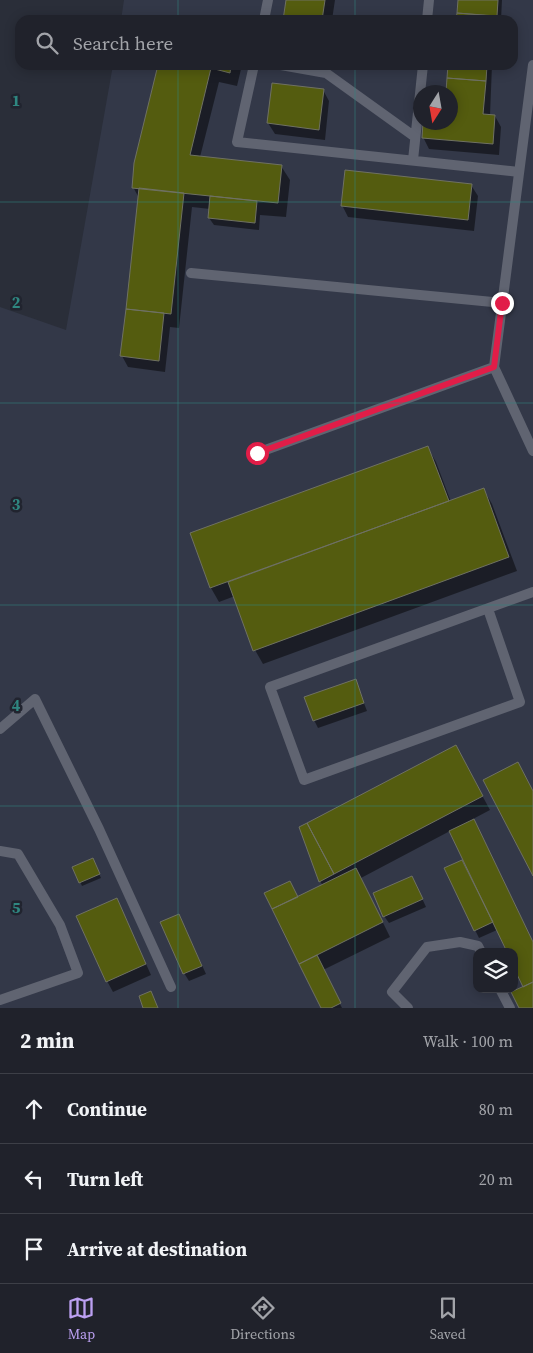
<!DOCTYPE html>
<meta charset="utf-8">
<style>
body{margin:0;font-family:"Source Serif 4",serif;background:#2d2f37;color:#f1f3f6}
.controls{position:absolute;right:15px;bottom:15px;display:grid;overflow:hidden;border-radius:10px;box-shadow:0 2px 12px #0003}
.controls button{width:45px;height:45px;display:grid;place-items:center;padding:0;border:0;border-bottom:1px solid #3d3f47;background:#20222b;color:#f1f3f6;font:25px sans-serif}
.compass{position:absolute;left:413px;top:85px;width:45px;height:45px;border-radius:50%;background:#20222b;box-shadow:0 2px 12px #0003;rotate:191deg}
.stop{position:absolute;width:15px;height:15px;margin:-11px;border:4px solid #e11d48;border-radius:50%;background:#fff}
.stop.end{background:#e11d48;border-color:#fff;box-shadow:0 1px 5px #0008}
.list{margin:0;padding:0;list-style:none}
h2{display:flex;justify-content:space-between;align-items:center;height:65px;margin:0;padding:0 20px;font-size:21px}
h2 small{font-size:16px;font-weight:400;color:#a2a4a9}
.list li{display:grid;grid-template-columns:32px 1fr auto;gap:15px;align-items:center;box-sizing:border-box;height:70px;padding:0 20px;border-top:1px solid #3d3f47}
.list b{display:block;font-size:19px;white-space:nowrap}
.list em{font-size:16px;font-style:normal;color:#a2a4a9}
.icon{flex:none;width:28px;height:28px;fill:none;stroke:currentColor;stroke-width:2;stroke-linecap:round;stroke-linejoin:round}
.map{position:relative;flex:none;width:533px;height:1008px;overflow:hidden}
.search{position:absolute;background:#20222b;box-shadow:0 2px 12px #0003;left:15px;right:15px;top:15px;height:55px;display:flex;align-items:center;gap:12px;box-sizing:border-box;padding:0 18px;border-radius:15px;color:#a2a4a9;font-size:19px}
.sheet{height:275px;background:#20222b}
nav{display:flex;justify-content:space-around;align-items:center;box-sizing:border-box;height:70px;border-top:1px solid #3d3f47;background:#20222b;font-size:14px;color:#a2a4a9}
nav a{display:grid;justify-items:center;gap:2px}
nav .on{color:#bca0f2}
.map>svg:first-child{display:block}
</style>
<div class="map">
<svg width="533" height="1008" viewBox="0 0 533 1008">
<rect width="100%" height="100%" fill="#2a2e39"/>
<path fill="#333848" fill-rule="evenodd" d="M 124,0 L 533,0 L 533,1008 L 0,1008 L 0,307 L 66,330 L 113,65 L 513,65 L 513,20 L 121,20 ZM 420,92 L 450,92 L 450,122 L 420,122 ZM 477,952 L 514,952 L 514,989 L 477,989 Z"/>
<path fill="#0007" d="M 287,0 L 335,0 L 332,20 L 284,20 Z
M 459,0 L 502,0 L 501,20 L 458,20 Z
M 159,65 L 242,65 L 237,86 L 219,82 L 200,157 L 281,166 L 290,180 L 286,217 L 260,215 L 259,230 L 214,225 L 209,218 L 210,209 L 192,207 L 179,328 L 170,327 L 165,372 L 128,367 L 122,356 L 139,198 L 133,187 Z
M 298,65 L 325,65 L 324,69 Z
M 449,65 L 492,65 L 490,116 L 495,116 L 501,127 L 499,155 L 429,149 L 423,137 L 450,122 L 450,92 L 447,92 Z
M 273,84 L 323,90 L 329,101 L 325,140 L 275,134 L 268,123 Z
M 471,185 L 478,196 L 474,231 L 348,217 L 342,205 Z
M 428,448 L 436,462 L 451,502 L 484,490 L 492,504 L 517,571 L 263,664 L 255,650 L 235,596 L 219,602 L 211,588 L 191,534 Z
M 355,680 L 367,711 L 318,728 L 314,720 Z
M 463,760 L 490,810 L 473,819 L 533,942 L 533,1008 L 520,1008 L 513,993 L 525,987 L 514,952 L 497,930 L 479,938 L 445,869 L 464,860 L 450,831 L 361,878 L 390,937 L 323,970 L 342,1008 L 322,1008 L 266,894 L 298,898 L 323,886 L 320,881 Z
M 94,863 L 101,878 L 82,886 L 74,868 Z
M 416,885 L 426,907 L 389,923 L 384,916 Z
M 122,911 L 151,975 L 113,992 L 107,981 Z
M 179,915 L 206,974 L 189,981 L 184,973 Z"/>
<path fill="#545c0f" stroke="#6f7163" d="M 286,0 L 325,0 L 322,20 L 283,20 Z
M 458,0 L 498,0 L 497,16 L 457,13 Z
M 457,13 L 492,16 L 491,20 L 456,20 Z
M 158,65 L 231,65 L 230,73 L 211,68 L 190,155 L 282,165 L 278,203 L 132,188 L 134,163 Z
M 448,65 L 487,65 L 486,81 L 447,78 Z
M 447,78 L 486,81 L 483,114 L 495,115 L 493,144 L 422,138 L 423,122 L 450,122 L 450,92 L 446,92 Z
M 272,83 L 324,89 L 319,130 L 267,123 Z
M 345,170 L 472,184 L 468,220 L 341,206 Z
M 139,188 L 184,193 L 171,314 L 126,309 Z
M 210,196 L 257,201 L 255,223 L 208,218 Z
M 126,309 L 164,313 L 159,361 L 120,356 Z
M 428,446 L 449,501 L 210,588 L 190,533 Z
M 484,488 L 509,557 L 253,651 L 228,582 Z
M 356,679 L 364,703 L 313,721 L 304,697 Z
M 456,745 L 483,796 L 334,874 L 307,823 Z
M 518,762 L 533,791 L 533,876 L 483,780 Z
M 474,819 L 533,942 L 533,982 L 523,987 L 514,968 L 514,952 L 507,952 L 449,831 Z
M 307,823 L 334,874 L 319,882 L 299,827 Z
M 93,858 L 100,874 L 79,883 L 72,867 Z
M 462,860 L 493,922 L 474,931 L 444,868 Z
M 356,868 L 383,922 L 299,964 L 272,909 Z
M 412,876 L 423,899 L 383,917 L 373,893 Z
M 290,881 L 298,897 L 272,909 L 264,893 Z
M 117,898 L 146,964 L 106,982 L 76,916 Z
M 179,914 L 202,966 L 183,974 L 160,922 Z
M 317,955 L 341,1003 L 331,1008 L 321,1008 L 299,964 Z
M 533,982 L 533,1008 L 519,1008 L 511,992 Z
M 151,991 L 158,1008 L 143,1008 L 139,996 Z"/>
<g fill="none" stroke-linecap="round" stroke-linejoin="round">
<path stroke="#606471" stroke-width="10" d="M 264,20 L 268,0
M 427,20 L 429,0
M 254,65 L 237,142 L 519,172
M 281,65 L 326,73 L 415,137
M 533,65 L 494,367 L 533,451
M 413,160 L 423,65
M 191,273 L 503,303
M 257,453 L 494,367
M 488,609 L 520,702 L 304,780 L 270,687 L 533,592
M 0,729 L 35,699 L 99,829 L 171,987
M 0,851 L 18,854 L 60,925 L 78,973 L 0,1000
M 500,989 L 510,1008
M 408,1008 L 392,992 L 427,947 L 460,942 L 478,946 L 481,952"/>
</g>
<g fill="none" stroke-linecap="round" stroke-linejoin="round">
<path stroke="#e11d48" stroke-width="6" d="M 257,453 L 494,367 L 502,303"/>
</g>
<path fill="none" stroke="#2f8781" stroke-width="1" stroke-opacity="0.55" d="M 178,0 L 178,20M 355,0 L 355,20M 178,65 L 178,1008M 355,65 L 355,1008M 0,202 L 533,202M 0,403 L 533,403M 0,605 L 533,605M 0,806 L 533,806"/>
<g font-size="16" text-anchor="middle" font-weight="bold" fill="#2f8781" stroke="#21242f" stroke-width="5" stroke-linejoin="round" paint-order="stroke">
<text x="16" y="106">1</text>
<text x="16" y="308">2</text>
<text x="16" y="510">3</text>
<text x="16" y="711">4</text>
<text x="16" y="913">5</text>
</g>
</svg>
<div class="controls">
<button><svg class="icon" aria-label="layers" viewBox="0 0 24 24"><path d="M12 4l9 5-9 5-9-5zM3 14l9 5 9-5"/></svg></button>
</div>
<svg class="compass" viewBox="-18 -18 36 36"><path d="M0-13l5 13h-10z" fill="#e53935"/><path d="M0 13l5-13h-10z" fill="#a2a4a9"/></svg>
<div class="stop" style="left:257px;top:453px"></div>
<div class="stop end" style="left:502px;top:303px"></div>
<div class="search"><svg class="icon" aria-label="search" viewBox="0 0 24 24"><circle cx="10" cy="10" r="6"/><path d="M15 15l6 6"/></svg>Search here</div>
</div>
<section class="sheet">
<h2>2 min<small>Walk · 100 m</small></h2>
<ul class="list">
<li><svg class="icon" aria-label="ahead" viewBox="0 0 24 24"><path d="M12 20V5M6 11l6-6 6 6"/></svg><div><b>Continue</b></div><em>80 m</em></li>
<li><svg class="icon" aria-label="left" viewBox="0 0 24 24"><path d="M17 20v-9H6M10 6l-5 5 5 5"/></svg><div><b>Turn left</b></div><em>20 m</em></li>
<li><svg class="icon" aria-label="arrive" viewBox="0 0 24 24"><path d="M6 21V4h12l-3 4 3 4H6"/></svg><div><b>Arrive at destination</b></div></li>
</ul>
</section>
<nav>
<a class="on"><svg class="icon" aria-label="map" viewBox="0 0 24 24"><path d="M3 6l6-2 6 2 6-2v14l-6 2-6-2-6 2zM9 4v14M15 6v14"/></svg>Map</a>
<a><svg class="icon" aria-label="directions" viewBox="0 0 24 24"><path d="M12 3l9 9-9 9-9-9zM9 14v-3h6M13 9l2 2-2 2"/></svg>Directions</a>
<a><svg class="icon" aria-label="saved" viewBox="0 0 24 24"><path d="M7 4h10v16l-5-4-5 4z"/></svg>Saved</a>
</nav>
